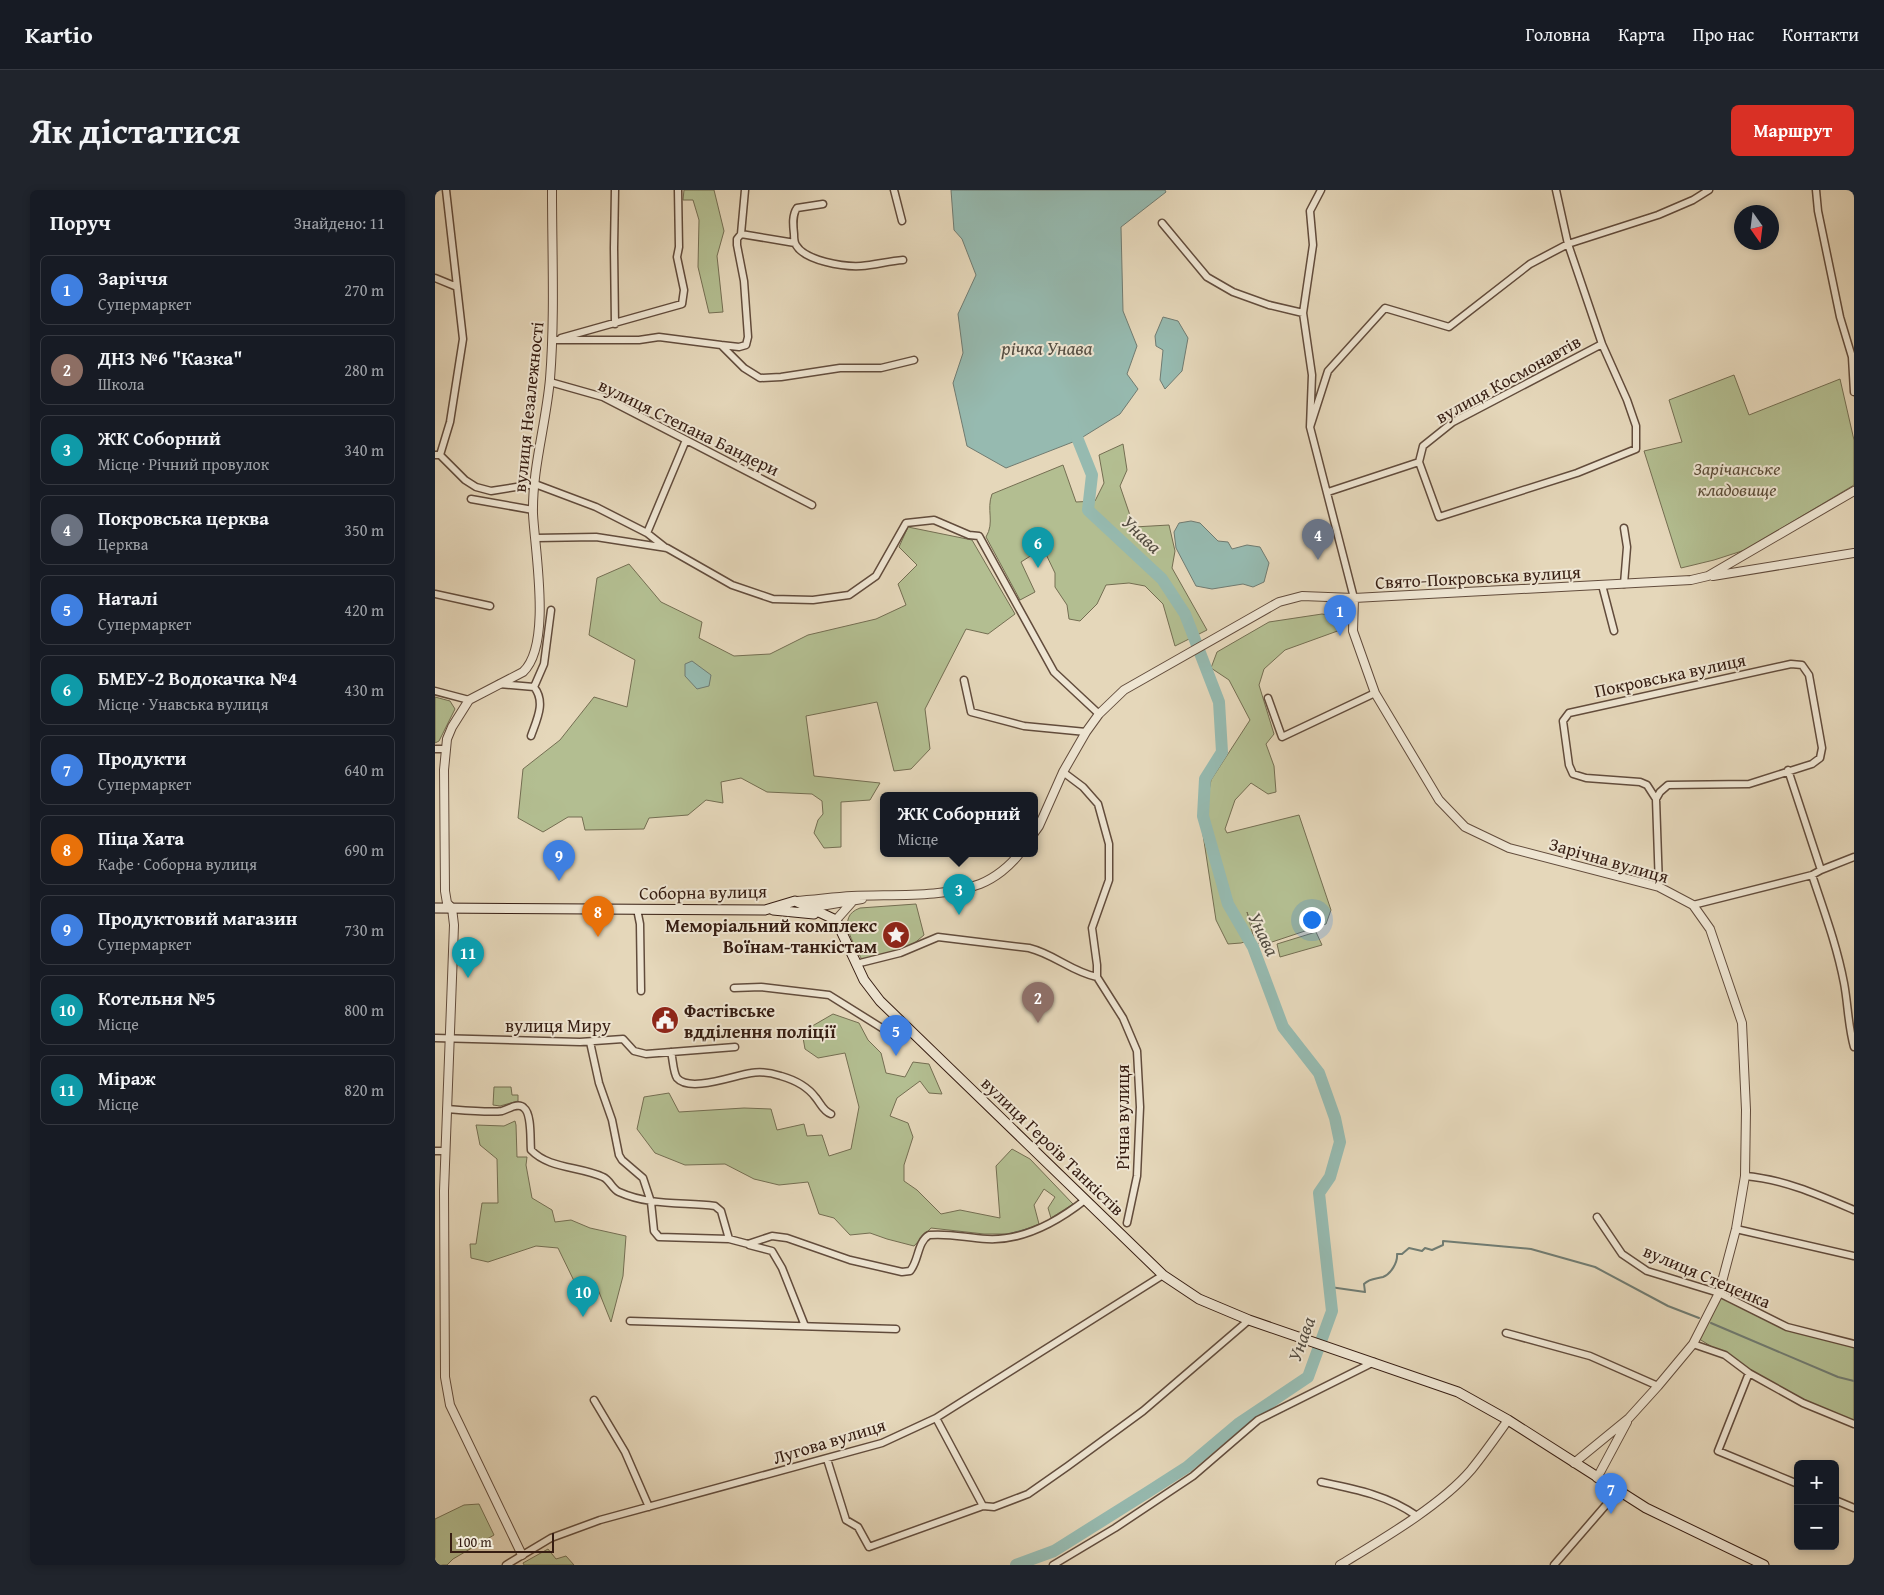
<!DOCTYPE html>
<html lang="uk">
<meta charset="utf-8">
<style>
body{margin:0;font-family:"Gentium Book Plus",serif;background:#20242c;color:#f1f3f6}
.controls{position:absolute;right:15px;bottom:15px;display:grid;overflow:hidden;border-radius:8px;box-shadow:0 2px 8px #0003}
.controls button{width:45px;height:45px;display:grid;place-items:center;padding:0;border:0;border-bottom:1px solid #363941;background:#171b24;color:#f1f3f6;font:25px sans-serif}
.compass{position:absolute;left:1299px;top:15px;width:45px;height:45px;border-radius:50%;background:#171b24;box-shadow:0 2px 8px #0003;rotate:166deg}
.scale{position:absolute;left:15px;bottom:12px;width:104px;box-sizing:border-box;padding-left:5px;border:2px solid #361d12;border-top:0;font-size:14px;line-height:18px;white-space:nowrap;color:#361d12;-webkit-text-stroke:4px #eee5d2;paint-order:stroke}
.you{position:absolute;left:876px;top:729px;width:18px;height:18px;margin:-12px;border:4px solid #fff;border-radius:50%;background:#1a73e8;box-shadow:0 0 0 8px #1a73e833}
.badge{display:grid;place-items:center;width:32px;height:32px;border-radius:50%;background:#d93025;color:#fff;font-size:16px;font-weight:700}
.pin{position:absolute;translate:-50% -41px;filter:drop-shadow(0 1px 2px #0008)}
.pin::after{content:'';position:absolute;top:26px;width:18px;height:15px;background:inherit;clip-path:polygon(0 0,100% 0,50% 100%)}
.popup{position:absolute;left:445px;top:602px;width:158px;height:65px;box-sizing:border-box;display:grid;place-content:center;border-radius:8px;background:#171b24;filter:drop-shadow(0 1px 4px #0005);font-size:16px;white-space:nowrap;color:#9ea1a6}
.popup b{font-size:19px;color:#f1f3f6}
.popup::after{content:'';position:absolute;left:50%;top:100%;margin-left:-10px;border:10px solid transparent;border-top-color:#171b24}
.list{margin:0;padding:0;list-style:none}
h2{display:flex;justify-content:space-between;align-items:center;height:65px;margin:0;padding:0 20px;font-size:21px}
h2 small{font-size:16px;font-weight:400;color:#9ea1a6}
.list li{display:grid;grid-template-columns:32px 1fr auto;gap:15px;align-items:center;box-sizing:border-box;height:70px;margin:0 10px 10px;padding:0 10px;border:1px solid #363941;border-radius:8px}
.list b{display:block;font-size:19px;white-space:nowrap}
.list p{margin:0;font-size:16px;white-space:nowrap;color:#9ea1a6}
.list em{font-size:16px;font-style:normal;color:#9ea1a6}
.map{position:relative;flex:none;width:1419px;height:1375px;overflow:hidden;border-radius:8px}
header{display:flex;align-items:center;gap:30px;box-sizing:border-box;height:70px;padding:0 25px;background:#171b24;border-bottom:1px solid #363941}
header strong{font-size:24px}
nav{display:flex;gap:28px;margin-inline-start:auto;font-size:18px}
.intro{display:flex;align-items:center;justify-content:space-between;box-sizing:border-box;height:120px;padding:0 30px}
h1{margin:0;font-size:35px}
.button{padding:12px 22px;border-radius:8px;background:#d93025;color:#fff;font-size:18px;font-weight:700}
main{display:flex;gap:30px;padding:0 30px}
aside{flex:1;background:#171b24;border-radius:8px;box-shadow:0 2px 8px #0003}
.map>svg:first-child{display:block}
</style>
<header>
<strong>Kartio</strong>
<nav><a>Головна</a><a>Карта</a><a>Про нас</a><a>Контакти</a></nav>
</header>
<div class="intro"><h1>Як дістатися</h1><a class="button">Маршрут</a></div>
<main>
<aside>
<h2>Поруч<small>Знайдено: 11</small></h2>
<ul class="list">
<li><span class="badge" style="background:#3f7fe0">1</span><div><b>Заріччя</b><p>Супермаркет</p></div><em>270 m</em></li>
<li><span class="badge" style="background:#8d6e63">2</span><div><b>ДНЗ №6 &quot;Казка&quot;</b><p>Школа</p></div><em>280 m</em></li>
<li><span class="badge" style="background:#0f9aa8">3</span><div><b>ЖК Соборний</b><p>Місце · Річний провулок</p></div><em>340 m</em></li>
<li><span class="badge" style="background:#6b7280">4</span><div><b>Покровська церква</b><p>Церква</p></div><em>350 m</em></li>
<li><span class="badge" style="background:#3f7fe0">5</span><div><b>Наталі</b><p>Супермаркет</p></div><em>420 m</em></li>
<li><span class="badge" style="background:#0f9aa8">6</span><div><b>БМЕУ-2 Водокачка №4</b><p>Місце · Унавська вулиця</p></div><em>430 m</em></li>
<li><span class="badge" style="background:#3f7fe0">7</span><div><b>Продукти</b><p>Супермаркет</p></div><em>640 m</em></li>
<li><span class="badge" style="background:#e8710a">8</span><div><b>Піца Хата</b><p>Кафе · Соборна вулиця</p></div><em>690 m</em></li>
<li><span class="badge" style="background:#3f7fe0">9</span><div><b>Продуктовий магазин</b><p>Супермаркет</p></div><em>730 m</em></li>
<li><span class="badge" style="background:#0f9aa8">10</span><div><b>Котельня №5</b><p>Місце</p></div><em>800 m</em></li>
<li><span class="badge" style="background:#0f9aa8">11</span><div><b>Міраж</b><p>Місце</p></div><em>820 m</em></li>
</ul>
</aside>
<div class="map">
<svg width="1419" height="1375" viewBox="0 0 1419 1375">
<rect width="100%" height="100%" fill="#e5d7ba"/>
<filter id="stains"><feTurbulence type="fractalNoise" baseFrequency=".004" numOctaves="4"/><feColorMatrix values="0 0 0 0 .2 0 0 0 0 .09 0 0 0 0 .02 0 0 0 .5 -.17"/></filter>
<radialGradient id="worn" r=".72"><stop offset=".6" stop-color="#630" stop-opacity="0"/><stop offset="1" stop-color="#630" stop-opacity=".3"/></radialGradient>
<path fill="#b3be91" stroke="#746e52" d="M 249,0 L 279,0 L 289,41 L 282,66 L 288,122 L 274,123 L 263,77 L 264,30 L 258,10 L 248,10 Z
M 1299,185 L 1314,225 L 1405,189 L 1419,250 L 1419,295 L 1310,360 L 1279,370 L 1246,378 L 1209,261 L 1247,252 L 1234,210 Z
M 688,254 L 692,280 L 685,296 L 699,337 L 734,335 L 740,361 L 737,378 L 772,440 L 740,456 L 728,414 L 710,396 L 694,393 L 671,395 L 662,414 L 645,431 L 634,429 L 632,415 L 620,397 L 620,383 L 608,358 L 586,372 L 600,402 L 585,410 L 551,347 C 560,332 551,320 557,304 L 628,275 L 641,312 L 660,311 L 669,293 L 664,265 Z
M 473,337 L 537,350 L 580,424 L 553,444 L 531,439 L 490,519 L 495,559 L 476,579 L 459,581 L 442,512 L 371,526 L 379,586 L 445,593 L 435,610 L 406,612 L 406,657 L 389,658 L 379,643 L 383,630 L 388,624 L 387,611 L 377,604 L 332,602 L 306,588 L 286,592 L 288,613 L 271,610 L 253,625 L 214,628 L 209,639 L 150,640 L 147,627 L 133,627 L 108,642 L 83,628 L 88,579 L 125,550 L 159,507 L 192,517 L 200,470 L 154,445 L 162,388 L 194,374 L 226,412 L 267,432 L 264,448 L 299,466 L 335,464 L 373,445 L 441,429 L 471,415 L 463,394 L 482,375 L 464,357 Z
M 887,424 L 904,427 L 908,439 L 850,460 L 829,479 L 824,495 L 839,544 L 831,554 L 839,576 L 841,602 L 833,604 L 816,593 L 800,610 L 790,639 L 792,643 L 864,625 L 896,720 L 891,734 L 825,756 L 812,722 L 819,749 L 806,753 L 793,754 L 781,730 L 767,638 L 776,590 L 815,530 L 794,490 L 776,478 L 782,462 L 834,432 Z
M 0,507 L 15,511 L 20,519 L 4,551 L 0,553 Z
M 481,714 L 489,745 L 476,756 L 427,770 C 419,753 400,727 425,718 Z
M 881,742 L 887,755 L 845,767 L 842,754 Z
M 398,824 L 424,833 L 433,850 L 446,863 L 451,883 L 470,887 L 478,872 L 494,874 L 507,904 L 494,903 L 485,891 L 462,908 L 455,926 L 473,933 L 478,947 L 469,975 L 469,991 L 482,1000 L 506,1024 L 525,1020 L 565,1028 L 561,976 L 577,959 L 595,969 L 638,1014 L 616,1028 L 613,1018 L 620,1007 L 609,999 L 599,1015 L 604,1034 L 578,1044 L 549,1044 L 496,1038 L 479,1056 L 452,1049 L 435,1043 L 415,1045 L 399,1028 L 384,1024 L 373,992 L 344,995 L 319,989 L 290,974 L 250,975 L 220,963 L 202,939 L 209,907 L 234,903 L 244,922 L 309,918 L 336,919 L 342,940 L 369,934 L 372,946 L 387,945 L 394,966 L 416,959 L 424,917 L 410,863 L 383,868 L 370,859 L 367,842 Z
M 59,897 L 76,897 L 77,905 L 83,905 L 83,911 L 65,916 L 58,915 Z
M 80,931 L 81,935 L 82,967 L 92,967 L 91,975 L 97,1008 L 117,1020 L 120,1032 L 136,1030 L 155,1038 L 191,1046 L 188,1086 L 176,1132 L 160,1092 L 142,1097 L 123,1058 L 101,1056 L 53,1072 L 36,1068 L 35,1054 L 41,1054 L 47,1013 L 63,1013 L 62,969 L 45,955 L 41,935 L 69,936 Z
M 1284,1103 L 1352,1137 L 1419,1154 L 1419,1234 L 1368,1213 L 1261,1147 Z
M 44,1314 L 59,1345 L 18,1369 L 12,1375 L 0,1375 L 0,1329 L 29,1315 Z
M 113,1359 L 121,1369 L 131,1366 L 139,1375 L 89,1375 L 88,1373 Z"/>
<path fill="#96bab0" stroke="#707b71" d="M 516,0 L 730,0 L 731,2 L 686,37 L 688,121 L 702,156 L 692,184 L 703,199 L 685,224 L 643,250 L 571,278 L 532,256 L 518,193 L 528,163 L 523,124 L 541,85 L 527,49 L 519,40 Z
M 728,127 L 743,131 L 753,148 L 747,181 L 730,199 L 725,190 L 728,160 L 721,156 L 720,146 Z
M 756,331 L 765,333 L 783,351 L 793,352 L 797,359 L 812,355 L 825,357 L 834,373 L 829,392 L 818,397 L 808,394 L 777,399 L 761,396 L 741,358 L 739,342 L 744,333 Z
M 257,471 L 276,485 L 274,496 L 262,499 L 250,486 L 250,474 Z"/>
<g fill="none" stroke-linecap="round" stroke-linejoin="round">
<path stroke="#707b71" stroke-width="2" d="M 508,1042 L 528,1043
M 575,1044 L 597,1038
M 895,1097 L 930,1102 L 929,1094 C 935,1088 941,1089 948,1087 C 956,1084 963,1072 962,1064 L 967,1064 L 974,1058 L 987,1061 L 990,1058 L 997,1060 L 1008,1055 L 1008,1051 L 1096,1059 L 1160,1077 L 1233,1116 L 1264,1128
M 1276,1133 L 1403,1187 L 1419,1191"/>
<path stroke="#96bab0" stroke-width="12" d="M 581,1375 L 619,1361 L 713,1302 L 752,1277 L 803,1234 L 873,1187 L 897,1121 L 884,1003 L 895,987 L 905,952 L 900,928 L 884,883 L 848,837 L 818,757 L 793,714 L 768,626 L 770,589 L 787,562 L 784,512 L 750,424 L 727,389 L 653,320 L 657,285 L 643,250 L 639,233"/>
<g stroke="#624c3c" stroke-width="9">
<path id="minor" d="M 180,0 L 179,58 L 180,134
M 459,0 L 467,31
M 886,0 L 875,21 L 878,55 L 868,123 L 877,185 L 875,237 L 919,408
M 1381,0 L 1383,21 L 1405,127 L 1417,167 L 1419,202
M 388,14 L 362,18 C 357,25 358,35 359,44 C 359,47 359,52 361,55 C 370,71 409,77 426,76 C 440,75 454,71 468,70
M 727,33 L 772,87 L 798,102 L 834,115 L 868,123
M 306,44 L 360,53
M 0,88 L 22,97
M 126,148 L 247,114 L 249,100 L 242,67 L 244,57 L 243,0
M 118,150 L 204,150 L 224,147 L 286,155 L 309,178 L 325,188 L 346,187 L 405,178 L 446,178 L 479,170
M 286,155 L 304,157 L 311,155 L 313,147 L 309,91 L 302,55 L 302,49 L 306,44 L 310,0
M 115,192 L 168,207 L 377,315
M 875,237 L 893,181 L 950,118 L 1014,137 L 1095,74 L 1133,54 L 1223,25 L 1258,10 L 1274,0
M 0,265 L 5,265 L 30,290 L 41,297 L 56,301 L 100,294 L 161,317 L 212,343 L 231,358
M 5,265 L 15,232 L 28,149 L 11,0
M 984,272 L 1004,327 L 1142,283 L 1201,259 L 1201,236 L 1192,210 L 1167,154 L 1133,54 L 1121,0
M 893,302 L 984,272 L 988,256 L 1018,232 L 1167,154
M 36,309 L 98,320
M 1189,338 L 1192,357 L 1189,394
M 212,343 L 251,250
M 101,348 L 161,347 L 232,358 L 297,395 L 338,409 L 378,410 L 414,405 L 441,386 L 471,333 L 499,330 L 534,345 L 544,346 L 619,482 L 664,524
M 1167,395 L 1179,441
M 0,404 L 55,416
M 1356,474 L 1367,475 L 1374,485 L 1387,558 L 1385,568 L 1377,574 L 1314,594 L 1233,595 L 1225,602 L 1221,609 L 1212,595 L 1205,592 L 1151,588 L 1138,584 L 1134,575 L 1128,531 L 1134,523 Z
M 529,490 L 536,522 L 589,536 L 651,542
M 64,494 L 99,497
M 0,501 L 34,510
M 833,508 L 847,547 L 940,503
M 96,546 C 102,529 111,512 99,497 L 109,474 L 116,420
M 0,559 L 10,559
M 1353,580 L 1386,680
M 628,582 L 648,597 L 663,614 L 674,654 L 674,690 L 657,738 L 662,775 L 662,787 L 688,828 L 702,861 L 705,917 L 702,986 L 692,1033
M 1221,609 L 1224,697
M 1377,685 C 1389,721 1402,756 1409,793 C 1413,814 1413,836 1419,857
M 1258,715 L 1377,685 L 1386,680 L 1419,667
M 202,719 L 205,734 L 206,801
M 421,774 L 465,763 L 503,747 L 594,758 C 619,764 637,782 662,787
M 299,798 L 326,797 L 394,805 L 450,840 L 463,830
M 0,848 L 145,852 L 188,849 L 199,861 L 211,864 L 300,857
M 155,852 L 164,893 L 177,930 L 184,965 L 187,970 L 208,988 L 216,1012 L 219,1041 L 224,1047 L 294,1049 L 313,1054 L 337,1046 L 352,1048 L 415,1070 L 467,1082 L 475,1081 C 484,1071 482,1052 494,1045 C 516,1043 531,1048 552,1049 C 588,1051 622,1032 650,1010
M 236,862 C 238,869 238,882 242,888 C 255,903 300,885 316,883 C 327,881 337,883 346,886 C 360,890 373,897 381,908 C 386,914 388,921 396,924
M 12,919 C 25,920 56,923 67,921 C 74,919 83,912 89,918 C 97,924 95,950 96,960 C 114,979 144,976 168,987 C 175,990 177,999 184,1002 C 215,1016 248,1012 280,1016 L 286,1021 L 294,1049
M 0,961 L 10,961
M 1310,986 C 1348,989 1384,1005 1419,1020
M 1162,1027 L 1187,1064 L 1212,1081 L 1284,1103 L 1352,1137 L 1419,1154
M 1301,1039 L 1419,1066
M 314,1055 L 337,1061 L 347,1078 L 370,1136
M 195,1131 L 461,1139
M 1071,1143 L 1155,1166 L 1223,1196
M 1258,1154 L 1290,1165 L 1314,1183 L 1368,1213 L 1419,1234
M 1314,1183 L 1283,1261 L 1363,1294
M 159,1210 L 190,1262 L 214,1317
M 501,1228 L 548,1316
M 392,1269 L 411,1330 L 423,1337 L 434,1357 L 548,1316 L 559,1317 L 593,1304 L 633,1276 L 708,1221 L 814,1130
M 886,1292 C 920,1299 952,1305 982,1326
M 1400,1310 L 1419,1318
M 71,1375 L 116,1348 L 165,1330 L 447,1253 L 501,1228 L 728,1085
M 618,1375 L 680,1338 L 758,1286 L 823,1230 L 939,1172
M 1119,1375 L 1183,1301"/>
</g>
<g stroke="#624c3c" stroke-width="10">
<path id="tertiary" d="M 1278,386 L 1419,363
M 919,408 L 918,441 L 940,503 L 1004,610 L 1030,637 L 1074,658 L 1224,697 L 1258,715 L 1275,739 L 1307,833 L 1311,920 L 1310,986 L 1301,1039 L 1284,1103 L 1258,1154 L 1223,1196 L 1194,1228 L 1139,1273
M 599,643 L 604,636 L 628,582 L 651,542 L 664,524 L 689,500 L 844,412 L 867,406 L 919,408 L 1256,390 L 1273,386 L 1419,301
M 360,711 C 379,710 398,707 417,706 C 456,704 508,708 545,694 C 560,688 575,676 584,664
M 374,718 L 427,709
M 401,730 L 417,712
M 1162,1288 L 1192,1232
M 87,1365 L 15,1215 L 10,1187 L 9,1001 L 19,735 L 17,718 L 12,713 L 10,701 L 9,580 L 12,549 L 17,537 L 34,510 L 88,482 C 117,455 100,362 98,324 C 97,279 111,234 115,189 C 120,126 117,63 117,0
M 905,1375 C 946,1350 1005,1316 1036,1280 C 1049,1264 1061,1247 1073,1230"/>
</g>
<g stroke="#361d12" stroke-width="11">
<path id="secondary" d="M 0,718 L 330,720 L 360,711 L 401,730 L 429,790 L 445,811 L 728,1085 L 764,1109 L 814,1130 L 1023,1202 L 1073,1230 L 1211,1318 L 1329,1375
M 338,720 L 379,724"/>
</g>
<use href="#minor" stroke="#eee5d2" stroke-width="6"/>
<use href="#tertiary" stroke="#eee5d2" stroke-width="8"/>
<use href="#secondary" stroke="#eee5d2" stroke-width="9"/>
</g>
<defs>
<g id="sight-disc" transform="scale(1.4375)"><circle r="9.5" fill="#8f2418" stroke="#eee5d2"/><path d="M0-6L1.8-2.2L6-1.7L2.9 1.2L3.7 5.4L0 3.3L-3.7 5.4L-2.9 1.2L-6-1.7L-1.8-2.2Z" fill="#fff"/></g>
<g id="civic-disc" transform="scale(1.4375)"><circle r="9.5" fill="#8f2418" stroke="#eee5d2"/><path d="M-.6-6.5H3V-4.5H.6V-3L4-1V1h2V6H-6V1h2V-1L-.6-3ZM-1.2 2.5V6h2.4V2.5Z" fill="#fff"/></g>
</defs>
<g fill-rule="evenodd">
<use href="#sight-disc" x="461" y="745"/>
<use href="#civic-disc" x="230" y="830"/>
</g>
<g text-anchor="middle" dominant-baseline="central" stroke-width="4" stroke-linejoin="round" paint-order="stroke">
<g font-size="18" fill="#361d12" stroke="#eee5d2">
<text transform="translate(1073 189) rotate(-29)">вулиця Космонавтів</text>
<text transform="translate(93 217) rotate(-84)">вулиця Незалежності</text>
<text transform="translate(254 237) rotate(26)">вулиця Степана Бандери</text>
<text transform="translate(1043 387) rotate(-3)">Свято-Покровська вулиця</text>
<text transform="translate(1235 485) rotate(-12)">Покровська вулиця</text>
<text transform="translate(1174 670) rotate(16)">Зарічна вулиця</text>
<text transform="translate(268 702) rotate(-1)">Соборна вулиця</text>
<text x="123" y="835">вулиця Миру</text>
<text transform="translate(687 927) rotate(-90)">Річна вулиця</text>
<text transform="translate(618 956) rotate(44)">вулиця Героїв Танкістів</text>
<text transform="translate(1272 1086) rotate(23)">вулиця Стеценка</text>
<text transform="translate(394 1251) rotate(-17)">Лугова вулиця</text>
</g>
<g font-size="18" font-style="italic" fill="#5c4d38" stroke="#eee5d2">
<text x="1302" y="278">Зарічанське<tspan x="1302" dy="21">кладовище</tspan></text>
</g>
<g font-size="18" font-weight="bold" fill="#361d12" stroke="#eee5d2" text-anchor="end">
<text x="442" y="735">Меморіальний комплекс<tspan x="442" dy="21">Воїнам-танкістам</tspan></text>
<text x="249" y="820" text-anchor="start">Фастівське<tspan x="249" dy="21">вдділення поліції</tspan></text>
</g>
<g font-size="19" font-style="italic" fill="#534c41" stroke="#eee5d2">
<text x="612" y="158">річка Унава</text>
<text transform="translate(707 344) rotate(43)">Унава</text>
<text transform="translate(829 744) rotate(64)">Унава</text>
<text transform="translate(866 1149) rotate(-70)">Унава</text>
</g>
</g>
<rect width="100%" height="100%" filter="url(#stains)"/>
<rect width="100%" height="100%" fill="url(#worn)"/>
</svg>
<div class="controls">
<button>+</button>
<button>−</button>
</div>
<svg class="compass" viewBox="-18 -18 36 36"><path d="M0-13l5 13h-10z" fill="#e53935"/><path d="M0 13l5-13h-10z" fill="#9ea1a6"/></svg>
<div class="scale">100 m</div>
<div class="you"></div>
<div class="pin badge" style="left:905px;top:446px;background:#3f7fe0">1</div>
<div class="pin badge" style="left:603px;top:833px;background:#8d6e63">2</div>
<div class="pin badge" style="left:524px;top:725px;background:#0f9aa8">3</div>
<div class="popup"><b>ЖК Соборний</b>Місце</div>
<div class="pin badge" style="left:883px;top:370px;background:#6b7280">4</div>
<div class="pin badge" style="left:461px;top:866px;background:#3f7fe0">5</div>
<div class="pin badge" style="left:603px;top:378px;background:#0f9aa8">6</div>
<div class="pin badge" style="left:1176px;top:1324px;background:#3f7fe0">7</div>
<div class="pin badge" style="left:163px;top:747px;background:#e8710a">8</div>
<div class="pin badge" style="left:124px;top:691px;background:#3f7fe0">9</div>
<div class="pin badge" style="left:148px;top:1127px;background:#0f9aa8">10</div>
<div class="pin badge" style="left:33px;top:788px;background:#0f9aa8">11</div>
</div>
</main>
